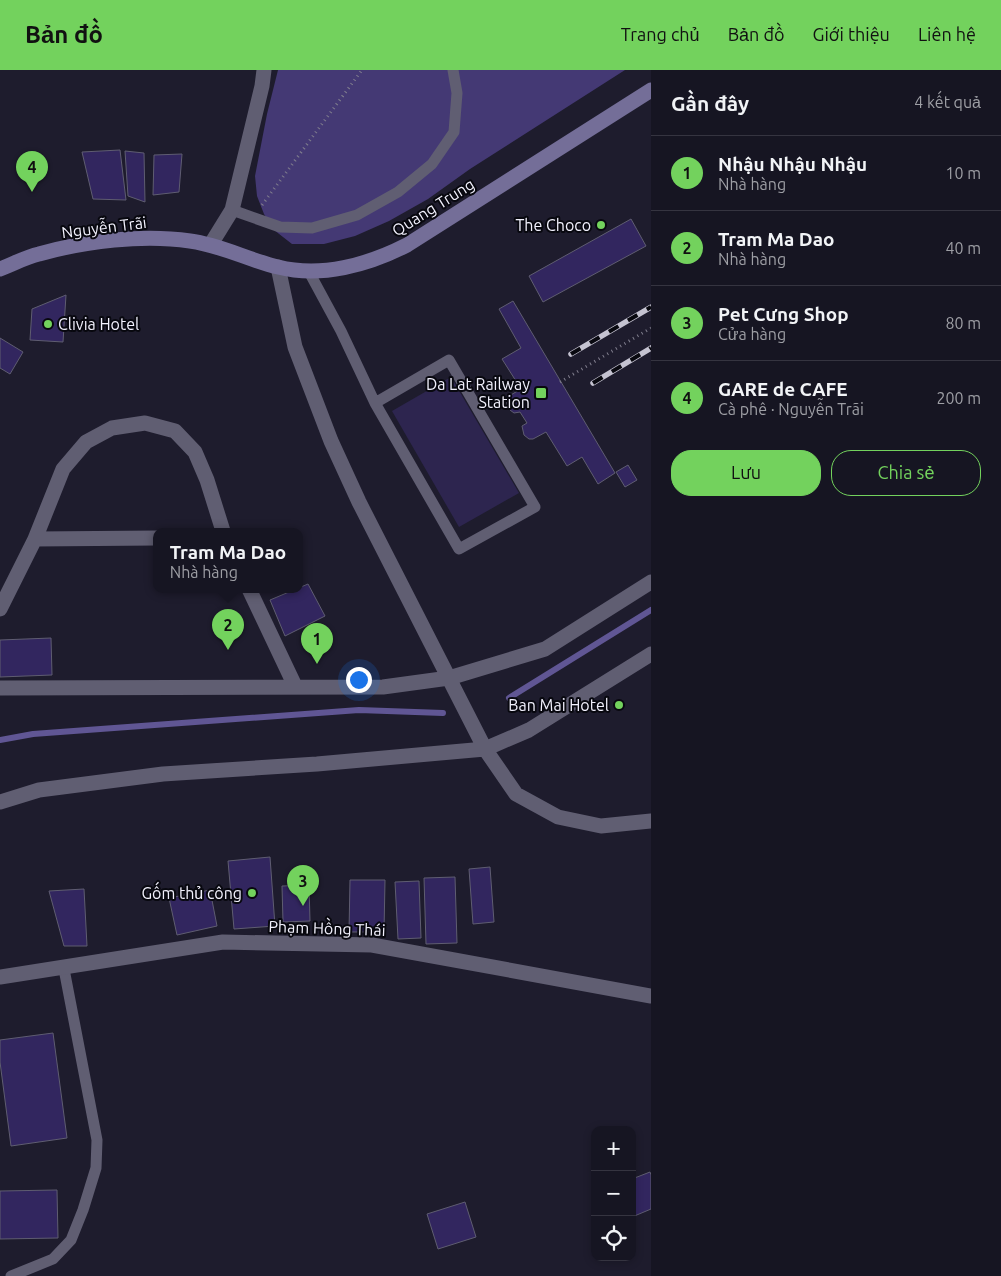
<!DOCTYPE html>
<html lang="vi">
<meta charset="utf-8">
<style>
body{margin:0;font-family:Ubuntu,sans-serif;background:#23222f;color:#f1f3f6}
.controls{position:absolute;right:15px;bottom:15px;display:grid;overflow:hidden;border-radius:10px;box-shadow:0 2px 8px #0003}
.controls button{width:45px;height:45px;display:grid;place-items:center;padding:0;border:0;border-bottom:1px solid #353440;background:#161522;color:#f1f3f6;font:25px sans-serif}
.you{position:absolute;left:358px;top:609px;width:18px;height:18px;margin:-12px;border:4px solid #fff;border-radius:50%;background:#1a73e8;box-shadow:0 0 0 8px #1a73e833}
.badge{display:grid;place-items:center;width:32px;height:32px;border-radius:50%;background:#73d25d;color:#111;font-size:16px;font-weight:700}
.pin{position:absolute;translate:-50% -41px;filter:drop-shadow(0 1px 2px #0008)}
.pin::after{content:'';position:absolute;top:26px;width:18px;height:15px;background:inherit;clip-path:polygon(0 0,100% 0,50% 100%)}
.popup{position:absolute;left:153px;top:458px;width:150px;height:65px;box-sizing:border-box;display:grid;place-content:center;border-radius:10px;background:#161522;filter:drop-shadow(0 1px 4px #0005);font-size:16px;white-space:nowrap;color:#9e9fa5}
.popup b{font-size:19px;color:#f1f3f6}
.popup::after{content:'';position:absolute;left:50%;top:100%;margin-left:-10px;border:10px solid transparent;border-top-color:#161522}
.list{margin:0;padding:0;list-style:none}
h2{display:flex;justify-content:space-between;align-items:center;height:65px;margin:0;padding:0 20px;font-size:21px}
h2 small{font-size:16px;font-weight:400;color:#9e9fa5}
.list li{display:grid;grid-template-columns:32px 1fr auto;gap:15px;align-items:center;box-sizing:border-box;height:75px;padding:0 20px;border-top:1px solid #353440}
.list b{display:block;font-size:19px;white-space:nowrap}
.list p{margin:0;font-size:16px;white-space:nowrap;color:#9e9fa5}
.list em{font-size:16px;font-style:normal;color:#9e9fa5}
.actions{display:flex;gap:10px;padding:15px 20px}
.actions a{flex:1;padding:11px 0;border:1px solid #73d25d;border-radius:20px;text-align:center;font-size:18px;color:#73d25d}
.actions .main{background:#73d25d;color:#111}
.icon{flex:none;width:28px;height:28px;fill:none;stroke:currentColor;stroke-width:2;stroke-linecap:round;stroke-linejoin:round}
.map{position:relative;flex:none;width:651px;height:1206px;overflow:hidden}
header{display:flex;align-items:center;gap:30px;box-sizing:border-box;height:70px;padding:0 25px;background:#73d25d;color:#111}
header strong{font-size:24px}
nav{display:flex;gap:28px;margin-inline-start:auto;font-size:18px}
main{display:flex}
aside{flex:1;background:#161522}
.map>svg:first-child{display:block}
</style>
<header>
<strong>Bản đồ</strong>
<nav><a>Trang chủ</a><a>Bản đồ</a><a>Giới thiệu</a><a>Liên hệ</a></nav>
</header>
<main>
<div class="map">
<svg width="651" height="1206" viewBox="0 0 651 1206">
<rect width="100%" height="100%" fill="#1e1c2d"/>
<path fill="#2d254f" d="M 451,307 L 519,423 L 459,457 L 392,341 Z"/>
<path fill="#443974" d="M 278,0 L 625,0 L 470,99 L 428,129 L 389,151 L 355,166 L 324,174 L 292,174 L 274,160 L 264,144 L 257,126 L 255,106 L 267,44 Z"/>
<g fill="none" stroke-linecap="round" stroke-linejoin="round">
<path stroke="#605694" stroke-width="6" d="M 509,628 L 651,540
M 0,670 L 33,664 L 359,640 L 443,643"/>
</g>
<path fill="#32265f" stroke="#5f5d71" d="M 120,80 L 126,130 L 93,129 L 82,82 Z
M 125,81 L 144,83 L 145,132 L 128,126 Z
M 182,84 L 179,122 L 153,125 L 154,85 Z
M 631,149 L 646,176 L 543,232 L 529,206 Z
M 66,225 L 63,272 L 30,270 L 32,239 Z
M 513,231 L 615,403 L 598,414 L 582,387 L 567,396 L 546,362 L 533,369 L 529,369 L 524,365 L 522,356 L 527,353 L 520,342 L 514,343 L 510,340 L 507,336 L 507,331 L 509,326 L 521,319 L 502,289 L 521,278 L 499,239 Z
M 0,268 L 23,282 L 10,304 L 0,298 Z
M 628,395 L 637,410 L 625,417 L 616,402 Z
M 308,514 L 325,546 L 285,566 L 270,530 Z
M 51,568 L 52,605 L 0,607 L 0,570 Z
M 270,787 L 275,856 L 234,859 L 228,791 Z
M 490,797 L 494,852 L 473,854 L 469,799 Z
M 455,807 L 457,873 L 426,874 L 424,808 Z
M 350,810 L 385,810 L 384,862 L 349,862 Z
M 419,811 L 421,868 L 398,869 L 395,812 Z
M 309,815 L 310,851 L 283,852 L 282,816 Z
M 84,819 L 87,876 L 64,876 L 49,821 Z
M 210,820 L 217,856 L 177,865 L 169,828 Z
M 53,963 L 67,1068 L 11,1076 L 0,992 L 0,970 Z
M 650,1102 L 651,1105 L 651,1139 L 632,1147 L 632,1109 Z
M 57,1120 L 58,1168 L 0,1169 L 0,1121 Z
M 465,1132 L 476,1167 L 438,1179 L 427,1144 Z"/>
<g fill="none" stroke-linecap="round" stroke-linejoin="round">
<path stroke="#817f8e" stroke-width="3" stroke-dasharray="1 4" stroke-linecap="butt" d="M 262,135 L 362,0
M 560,312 L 651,258"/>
<path stroke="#605e72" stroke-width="11" d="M 232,140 L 280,157 L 312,158 L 357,145 L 398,122 L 432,94 L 454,62 L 457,23 L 453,0
M 308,200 L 341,261 L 375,333 L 459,479 L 535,437 L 449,290 L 375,333
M 11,1206 L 53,1189 L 71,1170 L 83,1140 L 96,1098 L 97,1070 L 64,899"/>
<path stroke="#605e72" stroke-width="15" d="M 211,174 L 232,140 L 262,16 L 264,0
M 278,197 L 295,277 L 331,371 L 359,432 L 485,679 L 516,724 L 558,747 L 601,756 L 651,751
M 35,469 L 63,399 L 86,372 L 112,358 L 145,353 L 175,361 L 195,382 L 207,410 L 223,461
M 249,519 L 295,616
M 0,539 L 35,469 L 157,468
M 0,618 L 383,617 L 449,608 L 545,579 L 651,512
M 0,732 L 39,720 L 163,704 L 317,694 L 485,679 L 529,660 L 651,584"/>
<path stroke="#605e72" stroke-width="15" d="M 0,907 L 223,872 L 372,875 L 651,926"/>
<path stroke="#746e98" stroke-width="15" d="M 0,199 C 13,194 26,187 39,184 C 85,171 143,164 190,171 C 221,175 248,190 278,197 C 321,208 368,195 407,175 L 651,20"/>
<g stroke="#c5c3d1" stroke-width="5.5">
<path id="rail" d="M 571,284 L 651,237
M 593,313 L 651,278"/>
</g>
<use href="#rail" stroke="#08080f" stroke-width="4" stroke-dasharray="11" stroke-linecap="butt"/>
</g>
<g fill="#73d25d" stroke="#08080f" stroke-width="2">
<circle cx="601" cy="155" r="5"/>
<circle cx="48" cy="254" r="5"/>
<rect x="535" y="317" width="12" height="12" rx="2.5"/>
<circle cx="619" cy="635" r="5"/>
<circle cx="252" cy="823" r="5"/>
</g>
<g text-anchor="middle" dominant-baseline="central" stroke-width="4" stroke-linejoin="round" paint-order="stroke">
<g font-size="16" fill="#f2f1fd" stroke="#08080f">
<text transform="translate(433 137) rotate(-32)">Quang Trung</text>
<text transform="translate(104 157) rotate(-7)">Nguyễn Trãi</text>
<text transform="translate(327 858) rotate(2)">Phạm Hồng Thái</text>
</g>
<g font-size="16" fill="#f2f1fd" stroke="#08080f" text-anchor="end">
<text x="591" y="155">The Choco</text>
<text x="58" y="254" text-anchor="start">Clivia Hotel</text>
<text x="530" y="314">Da Lat Railway<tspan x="530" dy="18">Station</tspan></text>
<text x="609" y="635">Ban Mai Hotel</text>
<text x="242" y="823">Gốm thủ công</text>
</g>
</g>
</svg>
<div class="controls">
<button>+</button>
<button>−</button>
<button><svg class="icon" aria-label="locate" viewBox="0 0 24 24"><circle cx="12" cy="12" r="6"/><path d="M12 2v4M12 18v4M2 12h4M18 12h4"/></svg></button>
</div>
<div class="you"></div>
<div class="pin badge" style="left:317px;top:594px">1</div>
<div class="pin badge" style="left:228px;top:580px">2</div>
<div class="popup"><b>Tram Ma Dao</b>Nhà hàng</div>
<div class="pin badge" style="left:303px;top:836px">3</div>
<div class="pin badge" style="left:32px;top:122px">4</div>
</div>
<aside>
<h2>Gần đây<small>4 kết quả</small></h2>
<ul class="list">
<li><span class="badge">1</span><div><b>Nhậu Nhậu Nhậu</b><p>Nhà hàng</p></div><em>10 m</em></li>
<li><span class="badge">2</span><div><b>Tram Ma Dao</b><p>Nhà hàng</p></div><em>40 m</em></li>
<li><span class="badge">3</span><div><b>Pet Cưng Shop</b><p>Cửa hàng</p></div><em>80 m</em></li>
<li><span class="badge">4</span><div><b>GARE de CAFE</b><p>Cà phê · Nguyễn Trãi</p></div><em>200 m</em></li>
</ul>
<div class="actions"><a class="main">Lưu</a><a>Chia sẻ</a></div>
</aside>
</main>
